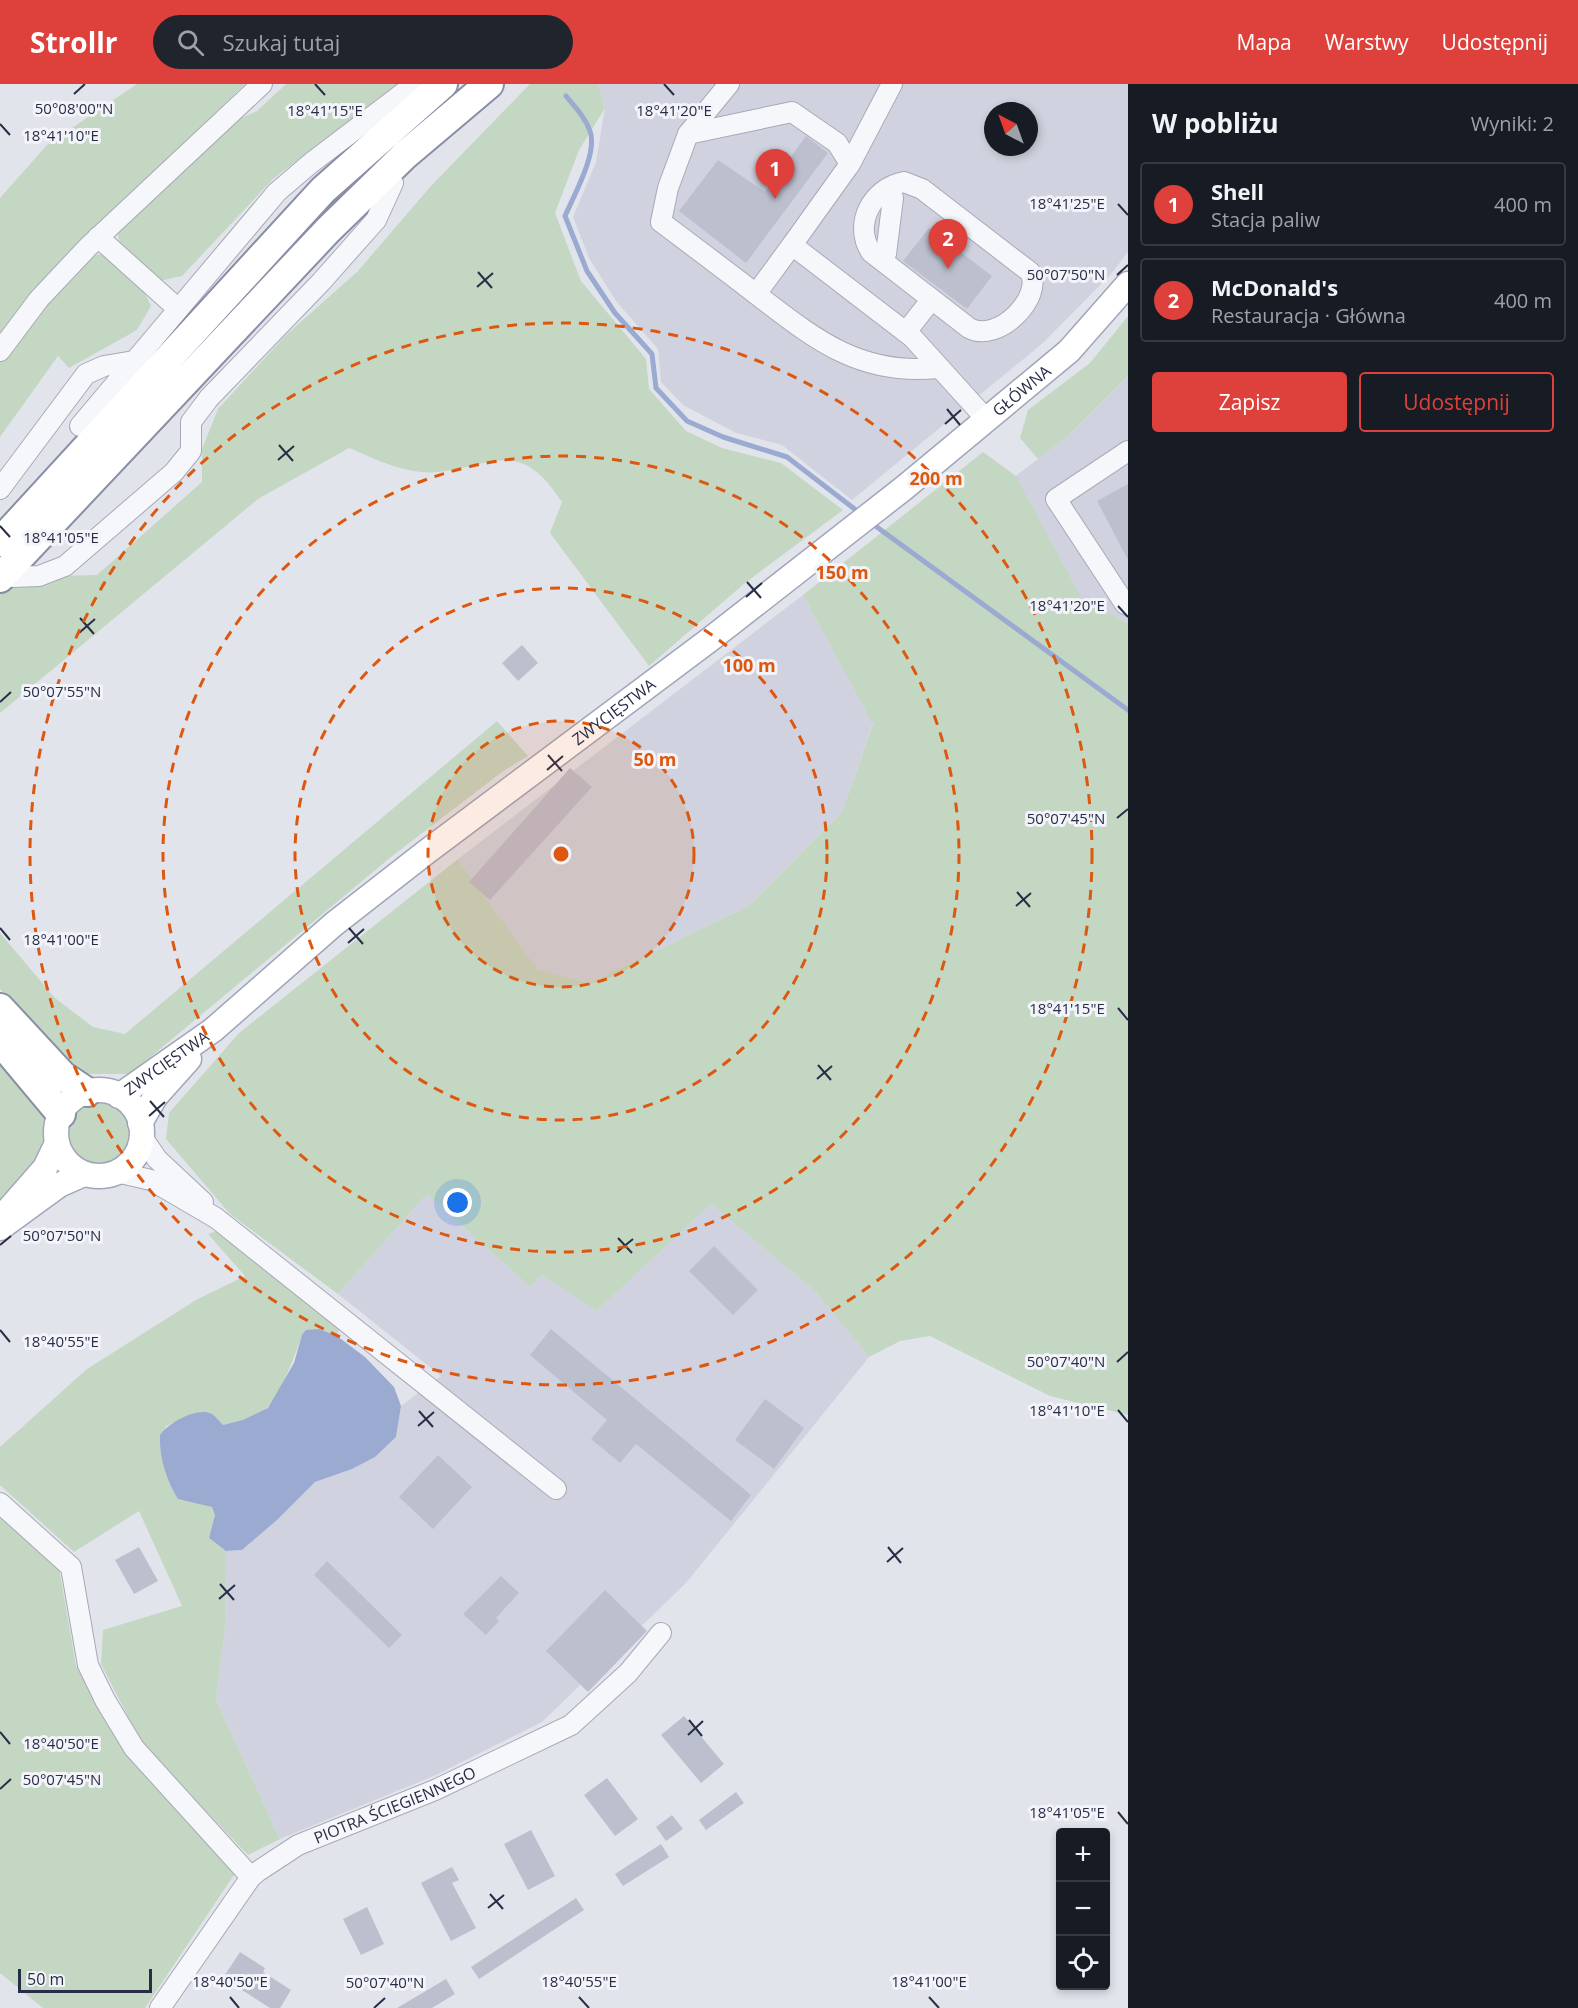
<!DOCTYPE html>
<html lang="pl">
<meta charset="utf-8">
<style>
body{margin:0;font-family:"Open Sans",sans-serif;background:#20242c;color:#f1f3f6}
.controls{position:absolute;right:18px;bottom:18px;display:grid;overflow:hidden;border-radius:6px;box-shadow:0 3px 9px #0003}
.controls button{width:54px;height:54px;display:grid;place-items:center;padding:0;border:0;border-bottom:2px solid #363941;background:#171b24;color:#f1f3f6;font:30px sans-serif}
.compass{position:absolute;left:984px;top:18px;width:54px;height:54px;border-radius:50%;background:#171b24;box-shadow:0 3px 9px #0003;rotate:319deg}
.scale{position:absolute;left:18px;bottom:15px;width:134px;box-sizing:border-box;padding-left:6px;border:3px solid #282d47;border-top:0;font-size:16px;line-height:21px;white-space:nowrap;color:#282d47;-webkit-text-stroke:4px #f3f4f9;paint-order:stroke}
.you{position:absolute;left:458px;top:1119px;width:21px;height:21px;margin:-15px;border:4px solid #fff;border-radius:50%;background:#1a73e8;box-shadow:0 0 0 9px #1a73e833}
.badge{display:grid;place-items:center;width:39px;height:39px;border-radius:50%;background:#de413b;color:#fff;font-size:20px;font-weight:700}
.pin{position:absolute;translate:-50% -50px;filter:drop-shadow(0 2px 3px #0008)}
.pin::after{content:'';position:absolute;top:32px;width:21px;height:18px;background:inherit;clip-path:polygon(0 0,100% 0,50% 100%)}
.list{margin:0;padding:0;list-style:none}
h2{display:flex;justify-content:space-between;align-items:center;height:78px;margin:0;padding:0 24px;font-size:26px}
h2 small{font-size:20px;font-weight:400;color:#9ea1a6}
.list li{display:grid;grid-template-columns:39px 1fr auto;gap:18px;align-items:center;box-sizing:border-box;height:84px;margin:0 12px 12px;padding:0 12px;border:2px solid #363941;border-radius:6px}
.list b{display:block;font-size:22px;white-space:nowrap}
.list p{margin:0;font-size:20px;white-space:nowrap;color:#9ea1a6}
.list em{font-size:20px;font-style:normal;color:#9ea1a6}
.actions{display:flex;gap:12px;padding:18px 24px}
.actions a{flex:1;padding:14px 0;border:2px solid #de413b;border-radius:6px;text-align:center;font-size:21px;color:#de413b}
.actions .main{background:#de413b;color:#fff}
.icon{flex:none;width:33px;height:33px;fill:none;stroke:currentColor;stroke-width:2;stroke-linecap:round;stroke-linejoin:round}
.map{position:relative;flex:none;width:1128px;height:1924px;overflow:hidden}
header{display:flex;align-items:center;gap:36px;box-sizing:border-box;height:84px;padding:0 30px;background:#de413b;color:#fff}
header strong{font-size:28px}
nav{display:flex;gap:33px;margin-inline-start:auto;font-size:21px}
.search{width:420px;height:54px;background:#20242c;display:flex;align-items:center;gap:15px;box-sizing:border-box;padding:0 21px;border-radius:33px;color:#9ea1a6;font-size:22px}
main{display:flex}
aside{flex:1;background:#171b24}
.map>svg:first-child{display:block}
</style>
<header>
<strong>Strollr</strong>
<div class="search"><svg class="icon" aria-label="search" viewBox="0 0 24 24"><circle cx="10" cy="10" r="6"/><path d="M15 15l6 6"/></svg>Szukaj tutaj</div>
<nav><a>Mapa</a><a>Warstwy</a><a>Udostępnij</a></nav>
</header>
<main>
<div class="map">
<svg width="1128" height="1924" viewBox="0 0 1128 1924">
<rect width="100%" height="100%" fill="#e2e4ec"/>
<path fill="#d0d3df" fill-rule="evenodd" d="M 598,0 L 1128,0 L 1128,168 L 1111,190 L 1043,259 L 852,416 L 782,361 L 736,349 L 683,321 L 661,298 L 658,265 L 616,217 L 589,174 L 573,133 L 596,78 L 605,24 ZM 993,27 L 1029,27 L 1029,63 L 993,63 Z
M 1128,292 L 1128,539 L 1082,516 L 1009,397 L 1067,353 Z
M 803,511 L 873,639 L 842,728 L 749,822 L 589,899 L 538,887 L 458,775 Z
M 427,1110 L 530,1203 L 542,1191 L 597,1227 L 711,1120 L 816,1208 L 869,1273 L 686,1499 L 542,1638 L 436,1691 L 280,1755 L 216,1616 L 225,1544 L 226,1467 L 242,1466 L 277,1436 L 315,1398 L 352,1385 L 375,1373 L 396,1353 L 401,1322 L 441,1292 L 338,1210 Z"/>
<path fill="#c4d7c3" d="M 137,0 L 245,0 L 53,186 L 0,251 L 0,114 L 47,61 Z
M 286,0 L 397,0 L 274,94 L 182,192 L 159,197 C 143,184 117,171 118,147 L 232,38 L 257,27 Z
M 530,0 L 598,0 L 605,24 L 579,66 L 555,129 L 581,197 L 646,275 L 649,305 L 686,347 L 722,364 L 781,379 L 843,426 L 745,499 L 649,582 L 550,449 L 562,418 C 520,354 497,381 438,388 C 406,391 378,376 349,364 L 258,415 L 0,629 L 0,506 L 13,493 L 97,491 L 202,398 L 202,365 L 218,325 L 285,252 L 357,188 L 431,102 Z
M 103,170 L 143,205 L 151,222 L 137,246 L 69,284 L 58,272 L 0,353 L 0,276 L 85,172 Z
M 1128,232 L 1128,292 L 1067,353 L 1038,375 L 1020,354 L 1028,326 L 1090,279 Z
M 983,368 L 1016,392 L 1082,515 L 1128,539 L 1128,1331 L 1050,1312 L 930,1252 L 900,1257 L 869,1273 L 816,1208 L 711,1120 L 597,1227 L 542,1191 L 530,1203 L 427,1110 L 338,1210 L 230,1130 L 166,1055 L 169,1029 L 239,949 L 458,775 L 538,886 L 589,899 L 749,822 L 842,728 L 873,640 L 803,511 Z
M 497,637 L 528,672 L 502,688 L 391,773 L 130,990 L 81,990 L 0,905 L 0,849 L 55,914 L 93,943 L 125,950 Z
M 0,973 L 47,1033 L 45,1073 L 0,1118 Z
M68 1050a31 31 0 1 1 62 0a31 31 0 1 1-62 0Z
M 223,1145 L 341,1239 L 337,1252 L 319,1245 L 302,1251 C 297,1267 279,1314 267,1324 C 256,1334 237,1338 223,1341 C 201,1320 190,1332 166,1342 L 160,1361 L 162,1373 L 197,1418 L 212,1423 L 215,1431 L 209,1454 L 226,1467 L 225,1544 L 216,1616 L 280,1755 L 248,1771 L 142,1660 L 101,1580 L 103,1546 L 182,1522 L 139,1427 L 74,1468 L 0,1401 L 0,1363 L 87,1285 L 196,1216 L 245,1192 L 208,1150 Z
M 0,1432 L 59,1484 L 76,1582 L 120,1660 L 236,1788 L 145,1924 L 43,1924 L 0,1889 Z"/>
<path fill="#9aaad0" d="M 319,1245 L 337,1252 L 365,1273 L 394,1303 L 401,1322 L 396,1353 L 375,1373 L 352,1385 L 315,1398 L 277,1436 L 242,1466 L 226,1467 L 209,1454 L 215,1431 L 212,1423 L 178,1415 C 166,1395 159,1373 160,1351 C 168,1339 198,1322 212,1330 C 216,1333 220,1338 223,1341 L 243,1336 L 268,1324 L 294,1279 L 302,1251 L 306,1246 Z"/>
<g fill="none" stroke-linecap="round" stroke-linejoin="round">
<path stroke="#9aaad0" stroke-width="5" d="M 566,12 C 575,23 585,33 590,47 C 598,69 574,111 565,132 L 587,187 L 615,229 L 652,270 L 656,304 L 687,337 L 723,353 L 787,373 L 861,430
M 870,438 L 1128,626"/>
</g>
<path fill="#bcbfcd" d="M 806,52 L 828,69 L 746,179 L 679,127 L 718,76 L 765,108 Z
M 929,144 L 992,192 L 967,225 L 903,177 Z
M 1128,400 L 1128,476 L 1097,417 Z
M 522,561 L 538,579 L 518,597 L 502,579 Z
M 570,684 L 592,703 L 490,816 L 469,798 Z
M 714,1162 L 758,1206 L 733,1231 L 689,1187 Z
M 551,1245 L 751,1411 L 731,1437 L 636,1360 L 620,1379 L 591,1355 L 607,1336 L 530,1271 Z
M 765,1315 L 804,1344 L 774,1385 L 735,1356 Z
M 438,1371 L 472,1403 L 433,1445 L 399,1413 Z
M 139,1463 L 158,1497 L 134,1510 L 115,1476 Z
M 327,1477 L 402,1551 L 389,1564 L 314,1491 Z
M 501,1492 L 519,1509 L 496,1534 L 499,1537 L 486,1551 L 463,1530 Z
M 605,1506 L 647,1547 L 588,1608 L 546,1567 Z
M 684,1632 L 724,1680 L 701,1699 L 661,1651 Z
M 607,1694 L 638,1735 L 615,1752 L 584,1711 Z
M 736,1708 L 744,1719 L 706,1746 L 699,1736 Z
M 672,1731 L 683,1745 L 666,1757 L 656,1743 Z
M 531,1746 L 555,1792 L 528,1806 L 504,1760 Z
M 661,1760 L 669,1773 L 623,1802 L 615,1790 Z
M 452,1783 L 459,1796 L 452,1799 L 476,1844 L 451,1857 L 421,1799 Z
M 576,1814 L 584,1826 L 479,1895 L 471,1883 Z
M 367,1823 L 384,1860 L 361,1871 L 343,1835 Z
M 240,1868 L 265,1884 L 263,1888 L 291,1906 L 280,1924 L 270,1924 L 223,1894 Z
M 446,1895 L 455,1910 L 432,1924 L 397,1924 Z"/>
<g fill="none" stroke-linecap="round" stroke-linejoin="round">
<g stroke="#a6a9b7" stroke-width="22">
<g id="minor">
<path d="M 688,50 L 729,0"/>
<path d="M 850,80 L 892,0"/>
<path d="M 904,98 L 922,105 L 1030,188 C 1044,213 998,260 969,244 L 871,168 C 853,140 872,104 904,98 Z"/>
<path d="M 98,153 L 177,224"/>
<path d="M 886,170 L 893,114"/>
<path d="M 756,210 L 792,161"/>
<path d="M 906,248 L 931,216"/>
<path d="M 0,267 L 39,215 L 88,163 L 262,0"/>
<path d="M 938,284 C 859,292 815,255 756,210 C 725,186 693,162 661,138 L 668,104 L 688,50 L 792,28 L 837,59 L 850,80 L 792,161 L 912,253 L 987,336"/>
<path d="M 80,342 L 277,108 L 311,79 L 415,0"/>
<path d="M 1128,367 L 1056,415 L 1125,520 L 1128,521"/>
<path d="M 0,405 L 86,290 L 104,282 L 134,277"/>
<path d="M 13,493 L 39,492 L 65,482 L 174,388 L 191,367 L 191,338 L 209,314 L 321,198 L 376,136 L 393,99"/>
<path d="M 142,1053 L 157,1075 L 203,1118"/>
<path d="M 116,1088 L 151,1096 L 216,1134 L 556,1405"/>
<path d="M 0,1419 L 71,1483 L 88,1581 L 105,1616 L 134,1664 L 251,1793"/>
<path id="s1" d="M 160,1924 L 251,1793 L 257,1788 L 298,1761 L 435,1706 L 571,1641 L 628,1589 L 661,1549"/>
</g>
</g>
<g stroke="#a0a6b9" stroke-width="27">
<g id="major">
<circle cx="99" cy="1049" r="43"/>
<path id="s2" d="M 119,1012 L 213,946 L 334,840 L 425,769 L 712,554 L 904,404 L 1069,267 L 1128,200"/>
<path d="M 140,1039 L 155,1013 L 189,975"/>
<path d="M 10,1124 L 45,1084 L 57,1059"/>
<path d="M 0,1144 L 59,1101 L 84,1090"/>
</g>
</g>
<g stroke="#888ea5" stroke-width="32">
<path id="highway" d="M 0,458 L 323,106 L 443,0
M 0,494 L 328,146 L 405,71 L 489,0
M 0,924 L 63,992 L 87,1008
M 0,957 L 61,1030"/>
</g>
<use href="#minor" stroke="#f6f7fa" stroke-width="20"/>
<use href="#major" stroke="#fff" stroke-width="24"/>
<use href="#highway" stroke="#fff" stroke-width="28"/>
</g>
<path fill="none" stroke="#282d47" stroke-width="2" d="M 315,0 L 325,11M 664,0 L 674,11M 74,10 L 85,0M 0,40 L 10,51M 1118,120 L 1128,131M 478,188 L 492,204M 1117,191 L 1128,181M 477,203 L 493,189M 947,325 L 960,341M 945,340 L 961,326M 279,361 L 293,377M 278,376 L 294,362M 0,442 L 10,453M 747,498 L 761,514M 746,513 L 762,499M 1118,522 L 1128,533M 80,534 L 94,550M 79,549 L 95,535M 0,618 L 11,608M 548,671 L 562,687M 547,686 L 563,672M 1117,734 L 1128,725M 1017,808 L 1030,823M 1016,822 L 1031,809M 0,844 L 10,856M 349,844 L 363,860M 348,859 L 364,845M 1118,924 L 1128,936M 818,981 L 831,996M 817,995 L 832,982M 150,1017 L 164,1033M 149,1032 L 165,1018M 618,1154 L 632,1169M 0,1161 L 11,1152M 617,1168 L 633,1155M 0,1246 L 10,1258M 1117,1278 L 1128,1268M 1118,1326 L 1128,1338M 419,1327 L 433,1343M 418,1342 L 434,1328M 888,1463 L 901,1479M 887,1478 L 903,1464M 220,1500 L 234,1516M 219,1515 L 235,1501M 689,1636 L 702,1652M 0,1648 L 10,1660M 688,1651 L 703,1637M 0,1705 L 11,1695M 1118,1728 L 1128,1740M 490,1810 L 503,1825M 488,1824 L 504,1811M 230,1913 L 239,1924M 579,1913 L 589,1924M 929,1913 L 939,1924M 374,1924 L 385,1914"/>
<circle cx="561" cy="770" r="133" fill="#de570f" fill-opacity=".12"/>
<g fill="none" stroke="#de570f" stroke-width="3" stroke-dasharray="10 8">
<circle cx="561" cy="770" r="133"/>
<circle cx="561" cy="770" r="266"/>
<circle cx="561" cy="770" r="398"/>
<circle cx="561" cy="770" r="531"/>
</g>
<g text-anchor="middle" dominant-baseline="central" stroke-width="6" stroke-linejoin="round" paint-order="stroke">
<g font-size="16" fill="#282d47" stroke="#f3f4f9">
<text stroke="none"><textPath href="#s2" startOffset="1146">GŁÓWNA</textPath></text>
<text stroke="none"><textPath href="#s2" startOffset="627">ZWYCIĘSTWA</textPath></text>
<text stroke="none"><textPath href="#s2" startOffset="58">ZWYCIĘSTWA</textPath></text>
<text stroke="none"><textPath href="#s1" startOffset="321">PIOTRA ŚCIEGIENNEGO</textPath></text>
</g>
</g>
<g font-size="15" text-anchor="middle" fill="#282d47" stroke="#f3f4f9" stroke-width="6" stroke-linejoin="round" paint-order="stroke">
<text x="74" y="30">50°08'00"N</text>
<text x="325" y="32">18°41'15"E</text>
<text x="674" y="32">18°41'20"E</text>
<text x="61" y="57">18°41'10"E</text>
<text x="1067" y="125">18°41'25"E</text>
<text x="1066" y="196">50°07'50"N</text>
<text x="61" y="459">18°41'05"E</text>
<text x="1067" y="527">18°41'20"E</text>
<text x="62" y="613">50°07'55"N</text>
<text x="1066" y="740">50°07'45"N</text>
<text x="61" y="861">18°41'00"E</text>
<text x="1067" y="930">18°41'15"E</text>
<text x="62" y="1157">50°07'50"N</text>
<text x="61" y="1263">18°40'55"E</text>
<text x="1066" y="1283">50°07'40"N</text>
<text x="1067" y="1332">18°41'10"E</text>
<text x="61" y="1665">18°40'50"E</text>
<text x="62" y="1701">50°07'45"N</text>
<text x="1067" y="1734">18°41'05"E</text>
<text x="230" y="1903">18°40'50"E</text>
<text x="579" y="1903">18°40'55"E</text>
<text x="929" y="1903">18°41'00"E</text>
<text x="385" y="1904">50°07'40"N</text>
</g>
<circle cx="561" cy="770" r="9" fill="#de570f" stroke="#f3f4f9" stroke-width="3"/>
<g font-size="18" text-anchor="middle" font-weight="bold" fill="#de570f" stroke="#f3f4f9" stroke-width="6" stroke-linejoin="round" paint-order="stroke">
<text x="936" y="401">200 m</text>
<text x="842" y="495">150 m</text>
<text x="749" y="588">100 m</text>
<text x="655" y="682">50 m</text>
</g>
</svg>
<div class="controls">
<button>+</button>
<button>−</button>
<button><svg class="icon" aria-label="locate" viewBox="0 0 24 24"><circle cx="12" cy="12" r="6"/><path d="M12 2v4M12 18v4M2 12h4M18 12h4"/></svg></button>
</div>
<svg class="compass" viewBox="-18 -18 36 36"><path d="M0-13l5 13h-10z" fill="#e53935"/><path d="M0 13l5-13h-10z" fill="#9ea1a6"/></svg>
<div class="scale">50 m</div>
<div class="you"></div>
<div class="pin badge" style="left:775px;top:115px">1</div>
<div class="pin badge" style="left:948px;top:185px">2</div>
</div>
<aside>
<h2>W pobliżu<small>Wyniki: 2</small></h2>
<ul class="list">
<li><span class="badge">1</span><div><b>Shell</b><p>Stacja paliw</p></div><em>400 m</em></li>
<li><span class="badge">2</span><div><b>McDonald's</b><p>Restauracja · Główna</p></div><em>400 m</em></li>
</ul>
<div class="actions"><a class="main">Zapisz</a><a>Udostępnij</a></div>
</aside>
</main>
